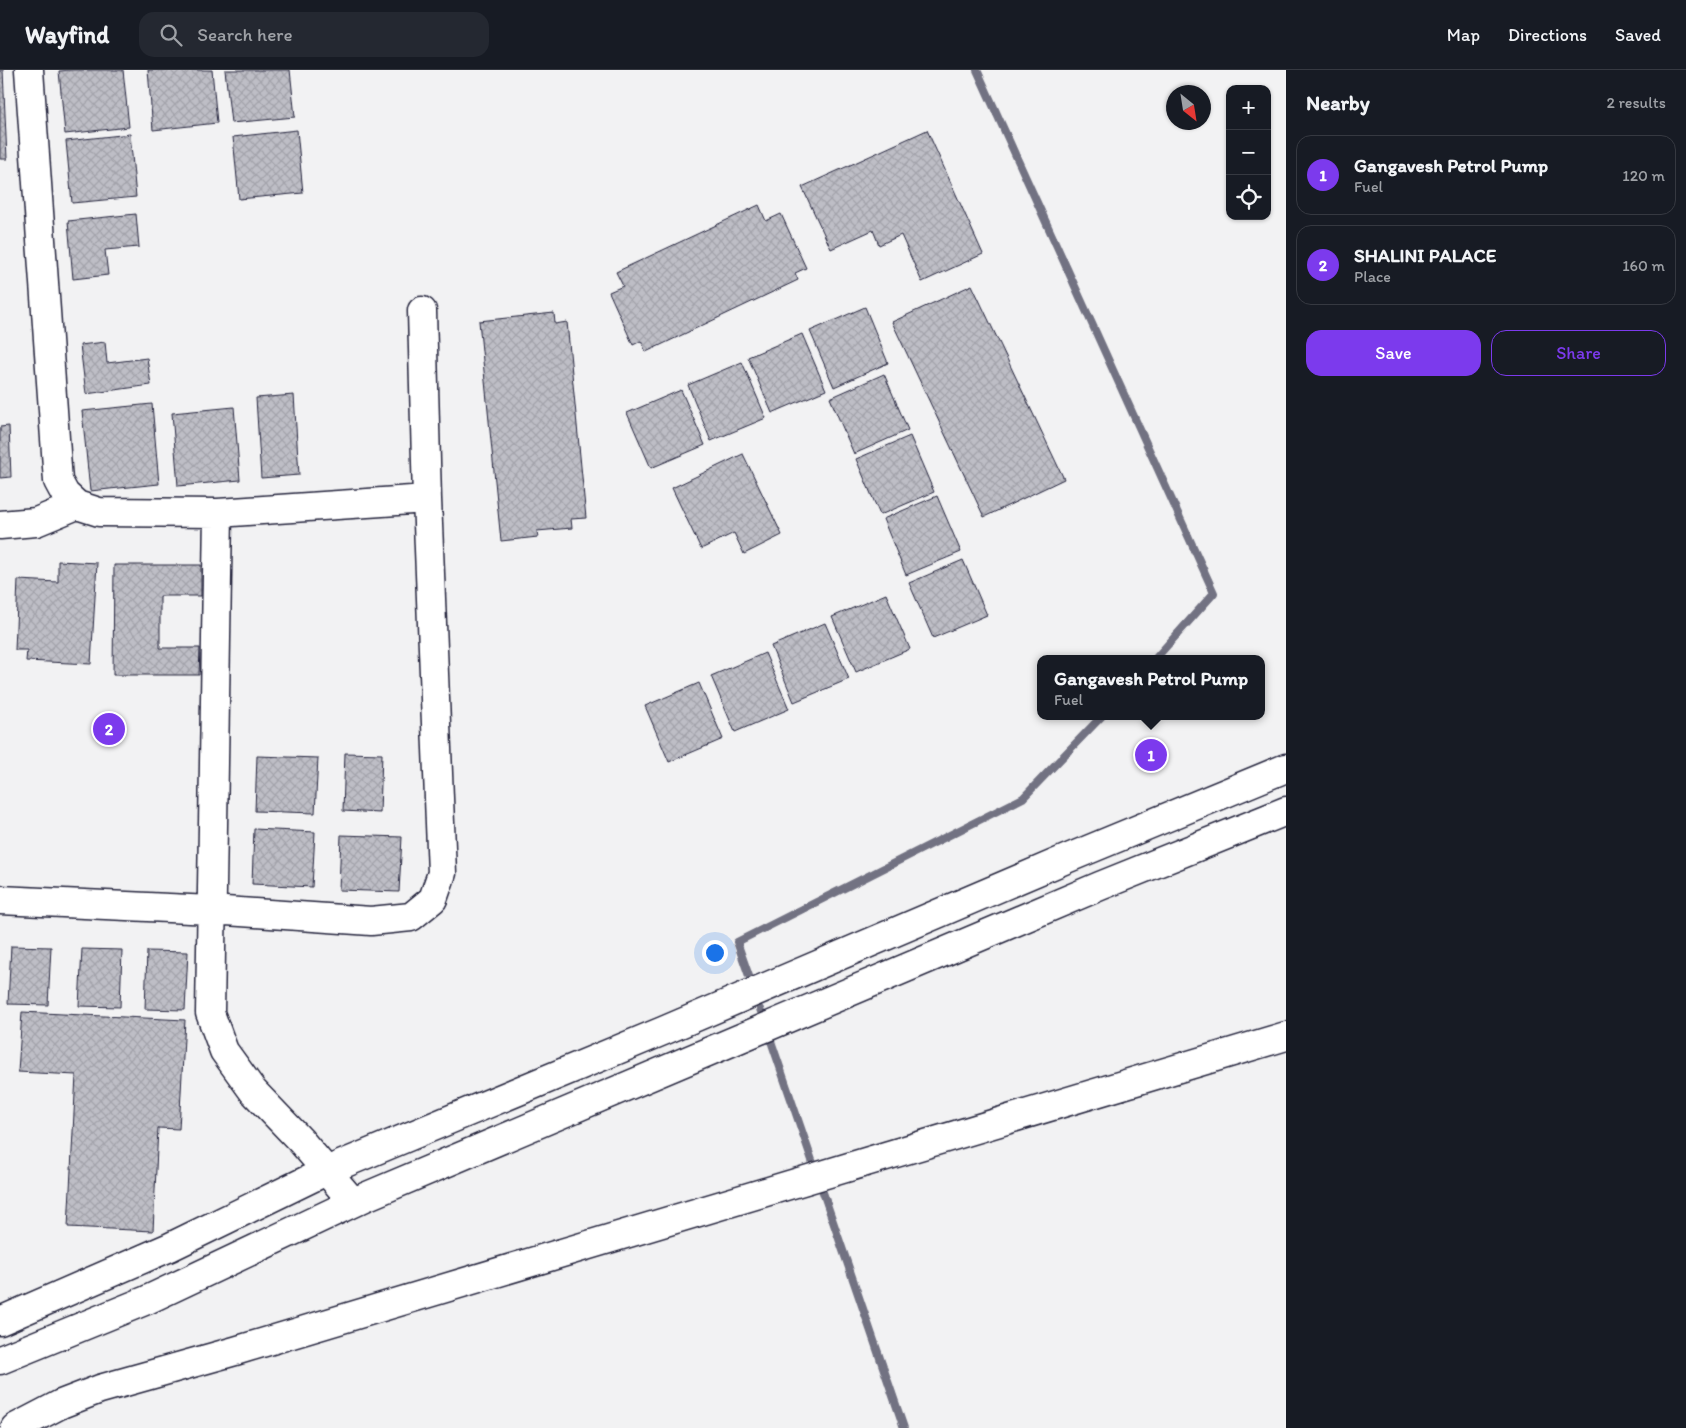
<!DOCTYPE html>
<meta charset="utf-8">
<style>
body{margin:0;font-family:Itim,sans-serif;background:#242831;color:#f1f3f6}
.controls{position:absolute;right:15px;top:15px;display:grid;overflow:hidden;border-radius:10px;box-shadow:0 1px 4px #0004}
.controls button{width:45px;height:45px;display:grid;place-items:center;padding:0;border:0;border-bottom:1px solid #363941;background:#171b24;color:#f1f3f6;font:25px sans-serif}
.compass{position:absolute;left:1166px;top:15px;width:45px;height:45px;border-radius:50%;background:#171b24;box-shadow:0 1px 4px #0004;rotate:150deg}
.you{position:absolute;left:714px;top:882px;width:18px;height:18px;margin:-12px;border:4px solid #fff;border-radius:50%;background:#1a73e8;box-shadow:0 0 0 8px #1a73e833}
.badge{display:grid;place-items:center;width:32px;height:32px;border-radius:50%;background:#7c3aed;color:#fff;font-size:16px;font-weight:700}
.pin{position:absolute;translate:-50% -50%;border:2px solid #fff;box-shadow:0 1px 5px #0006}
.popup{position:absolute;left:1037px;top:585px;width:228px;height:65px;box-sizing:border-box;display:grid;place-content:center;border-radius:10px;background:#171b24;filter:drop-shadow(0 1px 4px #0005);font-size:16px;white-space:nowrap;color:#9ea1a6}
.popup b{font-size:19px;color:#f1f3f6}
.popup::after{content:'';position:absolute;left:50%;top:100%;margin-left:-10px;border:10px solid transparent;border-top-color:#171b24}
.list{margin:0;padding:0;list-style:none}
h2{display:flex;justify-content:space-between;align-items:center;height:65px;margin:0;padding:0 20px;font-size:21px}
h2 small{font-size:16px;font-weight:400;color:#9ea1a6}
.list li{display:grid;grid-template-columns:32px 1fr auto;gap:15px;align-items:center;box-sizing:border-box;height:80px;margin:0 10px 10px;padding:0 10px;border:1px solid #363941;border-radius:15px}
.list b{display:block;font-size:19px;white-space:nowrap}
.list p{margin:0;font-size:16px;white-space:nowrap;color:#9ea1a6}
.list em{font-size:16px;font-style:normal;color:#9ea1a6}
.actions{display:flex;gap:10px;padding:15px 20px}
.actions a{flex:1;padding:11px 0;border:1px solid #7c3aed;border-radius:15px;text-align:center;font-size:18px;color:#7c3aed}
.actions .main{background:#7c3aed;color:#fff}
.icon{flex:none;width:28px;height:28px;fill:none;stroke:currentColor;stroke-width:2;stroke-linecap:round;stroke-linejoin:round}
.map{position:relative;flex:none;width:1286px;height:1358px;overflow:hidden}
header{display:flex;align-items:center;gap:30px;box-sizing:border-box;height:70px;padding:0 25px;background:#171b24;border-bottom:1px solid #363941}
header strong{font-size:24px}
nav{display:flex;gap:28px;margin-inline-start:auto;font-size:18px}
.search{width:350px;height:45px;background:#242831;display:flex;align-items:center;gap:12px;box-sizing:border-box;padding:0 18px;border-radius:15px;color:#9ea1a6;font-size:19px}
main{display:flex}
aside{flex:1;background:#171b24}
.map>svg:first-child{display:block}
</style>
<header>
<strong>Wayfind</strong>
<div class="search"><svg class="icon" aria-label="search" viewBox="0 0 24 24"><circle cx="10" cy="10" r="6"/><path d="M15 15l6 6"/></svg>Search here</div>
<nav><a>Map</a><a>Directions</a><a>Saved</a></nav>
</header>
<main>
<div class="map">
<svg width="1286" height="1358" viewBox="0 0 1286 1358">
<defs>
<pattern id="building-cross-hatch" width="8" height="8" patternUnits="userSpaceOnUse" patternTransform="scale(1.25)"><rect width="8" height="8" fill="#bebec6"/><path d="M0 0l8 8M0 8l8-8" fill="none" stroke="#a3a3ab"/></pattern>
</defs>
<rect width="100%" height="100%" fill="#f2f2f3"/>
<filter id="ink" filterUnits="userSpaceOnUse"><feTurbulence type="fractalNoise" baseFrequency=".02" numOctaves="2"/><feDisplacementMap in="SourceGraphic" scale="10" xChannelSelector="R" yChannelSelector="G"/><feConvolveMatrix kernelMatrix="1 2 1 2 8 2 1 2 1" color-interpolation-filters="sRGB"/></filter>
<g filter="url(#ink)">
<g fill="none" stroke-linecap="round" stroke-linejoin="round">
<path stroke="#727282" stroke-width="8" d="M 977,0 L 1214,523 L 1155,589
M 749,906 L 737,872 L 1023,728 L 1102,646
M 760,939 L 904,1358"/>
</g>
<path fill="url(#building-cross-hatch)" stroke="#22223b" d="M 0,0 L 3,0 L 7,89 L 0,89 Z
M 71,0 L 123,0 L 129,57 L 65,64 L 59,1 Z
M 148,0 L 212,0 L 217,53 L 153,60 Z
M 225,0 L 290,0 L 295,47 L 231,53 Z
M 297,60 L 303,123 L 239,129 L 233,67 Z
M 927,60 L 983,184 L 922,212 L 901,165 L 879,175 L 873,160 L 831,179 L 802,117 Z
M 130,64 L 136,127 L 72,133 L 66,71 Z
M 759,135 L 766,151 L 781,144 L 806,198 L 795,203 L 798,210 L 646,282 L 641,271 L 633,275 L 609,222 L 623,216 L 616,202 Z
M 136,144 L 139,177 L 105,180 L 108,205 L 73,209 L 68,151 Z
M 972,215 L 1064,409 L 984,447 L 892,252 Z
M 865,237 L 888,293 L 834,317 L 810,261 Z
M 554,243 L 555,254 L 567,252 L 586,448 L 571,449 L 572,458 L 537,461 L 538,467 L 501,471 L 479,251 Z
M 802,264 L 826,320 L 772,343 L 748,287 Z
M 105,272 L 107,293 L 147,288 L 151,315 L 86,324 L 80,275 Z
M 742,292 L 766,348 L 711,371 L 688,315 Z
M 884,304 L 908,360 L 854,384 L 830,328 Z
M 681,320 L 705,375 L 651,398 L 627,343 Z
M 294,325 L 299,405 L 261,408 L 256,328 Z
M 152,334 L 159,414 L 90,421 L 82,341 Z
M 234,337 L 240,410 L 178,416 L 172,343 Z
M 9,356 L 11,407 L 0,408 L 0,357 Z
M 910,366 L 934,422 L 880,445 L 856,389 Z
M 743,384 L 782,465 L 744,484 L 734,463 L 701,479 L 672,418 Z
M 937,426 L 961,482 L 906,505 L 883,449 Z
M 963,490 L 987,545 L 933,568 L 909,513 Z
M 58,491 L 97,493 L 91,594 L 26,591 L 27,580 L 15,580 L 18,510 L 58,512 Z
M 114,495 L 201,495 L 201,526 L 160,526 L 160,578 L 200,578 L 199,605 L 113,605 Z
M 886,524 L 910,579 L 856,602 L 832,547 Z
M 825,553 L 849,609 L 794,632 L 771,576 Z
M 765,583 L 789,639 L 735,662 L 711,606 Z
M 699,613 L 723,669 L 669,692 L 645,636 Z
M 345,683 L 382,684 L 380,743 L 343,741 Z
M 257,686 L 318,688 L 315,743 L 255,741 Z
M 254,759 L 315,762 L 312,817 L 252,814 Z
M 341,765 L 402,767 L 399,822 L 339,820 Z
M 11,876 L 51,877 L 48,935 L 8,934 Z
M 82,879 L 122,880 L 120,937 L 79,936 Z
M 147,881 L 188,882 L 185,940 L 145,939 Z
M 22,942 L 185,950 L 179,1059 L 158,1058 L 153,1161 L 68,1157 L 76,1005 L 18,1002 Z"/>
<g fill="none" stroke-linecap="round" stroke-linejoin="round">
<g stroke="#22223b" stroke-width="31">
<path id="minor" d="M 29,0 L 58,411 L 65,424 L 77,435 L 99,442 L 218,443 L 210,943 L 224,981 L 253,1021 L 301,1071 L 353,1132
M 218,443 L 427,429
M 0,455 L 36,452 L 77,435
M 0,830 L 211,840 L 371,851 L 411,847 L 433,829 L 442,803 L 427,429 L 422,241
M 15,1358 L 61,1334 L 100,1319 L 235,1281 L 1286,966"/>
</g>
<g stroke="#22223b" stroke-width="31">
<path id="highway" d="M 0,1251 L 170,1177 L 326,1101 L 663,961 L 1066,789 L 1286,698
M 0,1290 L 147,1230 L 365,1127 L 1100,816 L 1286,741"/>
</g>
<use href="#minor" stroke="#fff" stroke-width="28"/>
<use href="#highway" stroke="#fff" stroke-width="28"/>
</g>
</g>
</svg>
<div class="controls">
<button>+</button>
<button>−</button>
<button><svg class="icon" aria-label="locate" viewBox="0 0 24 24"><circle cx="12" cy="12" r="6"/><path d="M12 2v4M12 18v4M2 12h4M18 12h4"/></svg></button>
</div>
<svg class="compass" viewBox="-18 -18 36 36"><path d="M0-13l5 13h-10z" fill="#e53935"/><path d="M0 13l5-13h-10z" fill="#9ea1a6"/></svg>
<div class="you"></div>
<div class="pin badge" style="left:1151px;top:685px">1</div>
<div class="popup"><b>Gangavesh Petrol Pump</b>Fuel</div>
<div class="pin badge" style="left:109px;top:659px">2</div>
</div>
<aside>
<h2>Nearby<small>2 results</small></h2>
<ul class="list">
<li><span class="badge">1</span><div><b>Gangavesh Petrol Pump</b><p>Fuel</p></div><em>120 m</em></li>
<li><span class="badge">2</span><div><b>SHALINI PALACE</b><p>Place</p></div><em>160 m</em></li>
</ul>
<div class="actions"><a class="main">Save</a><a>Share</a></div>
</aside>
</main>
